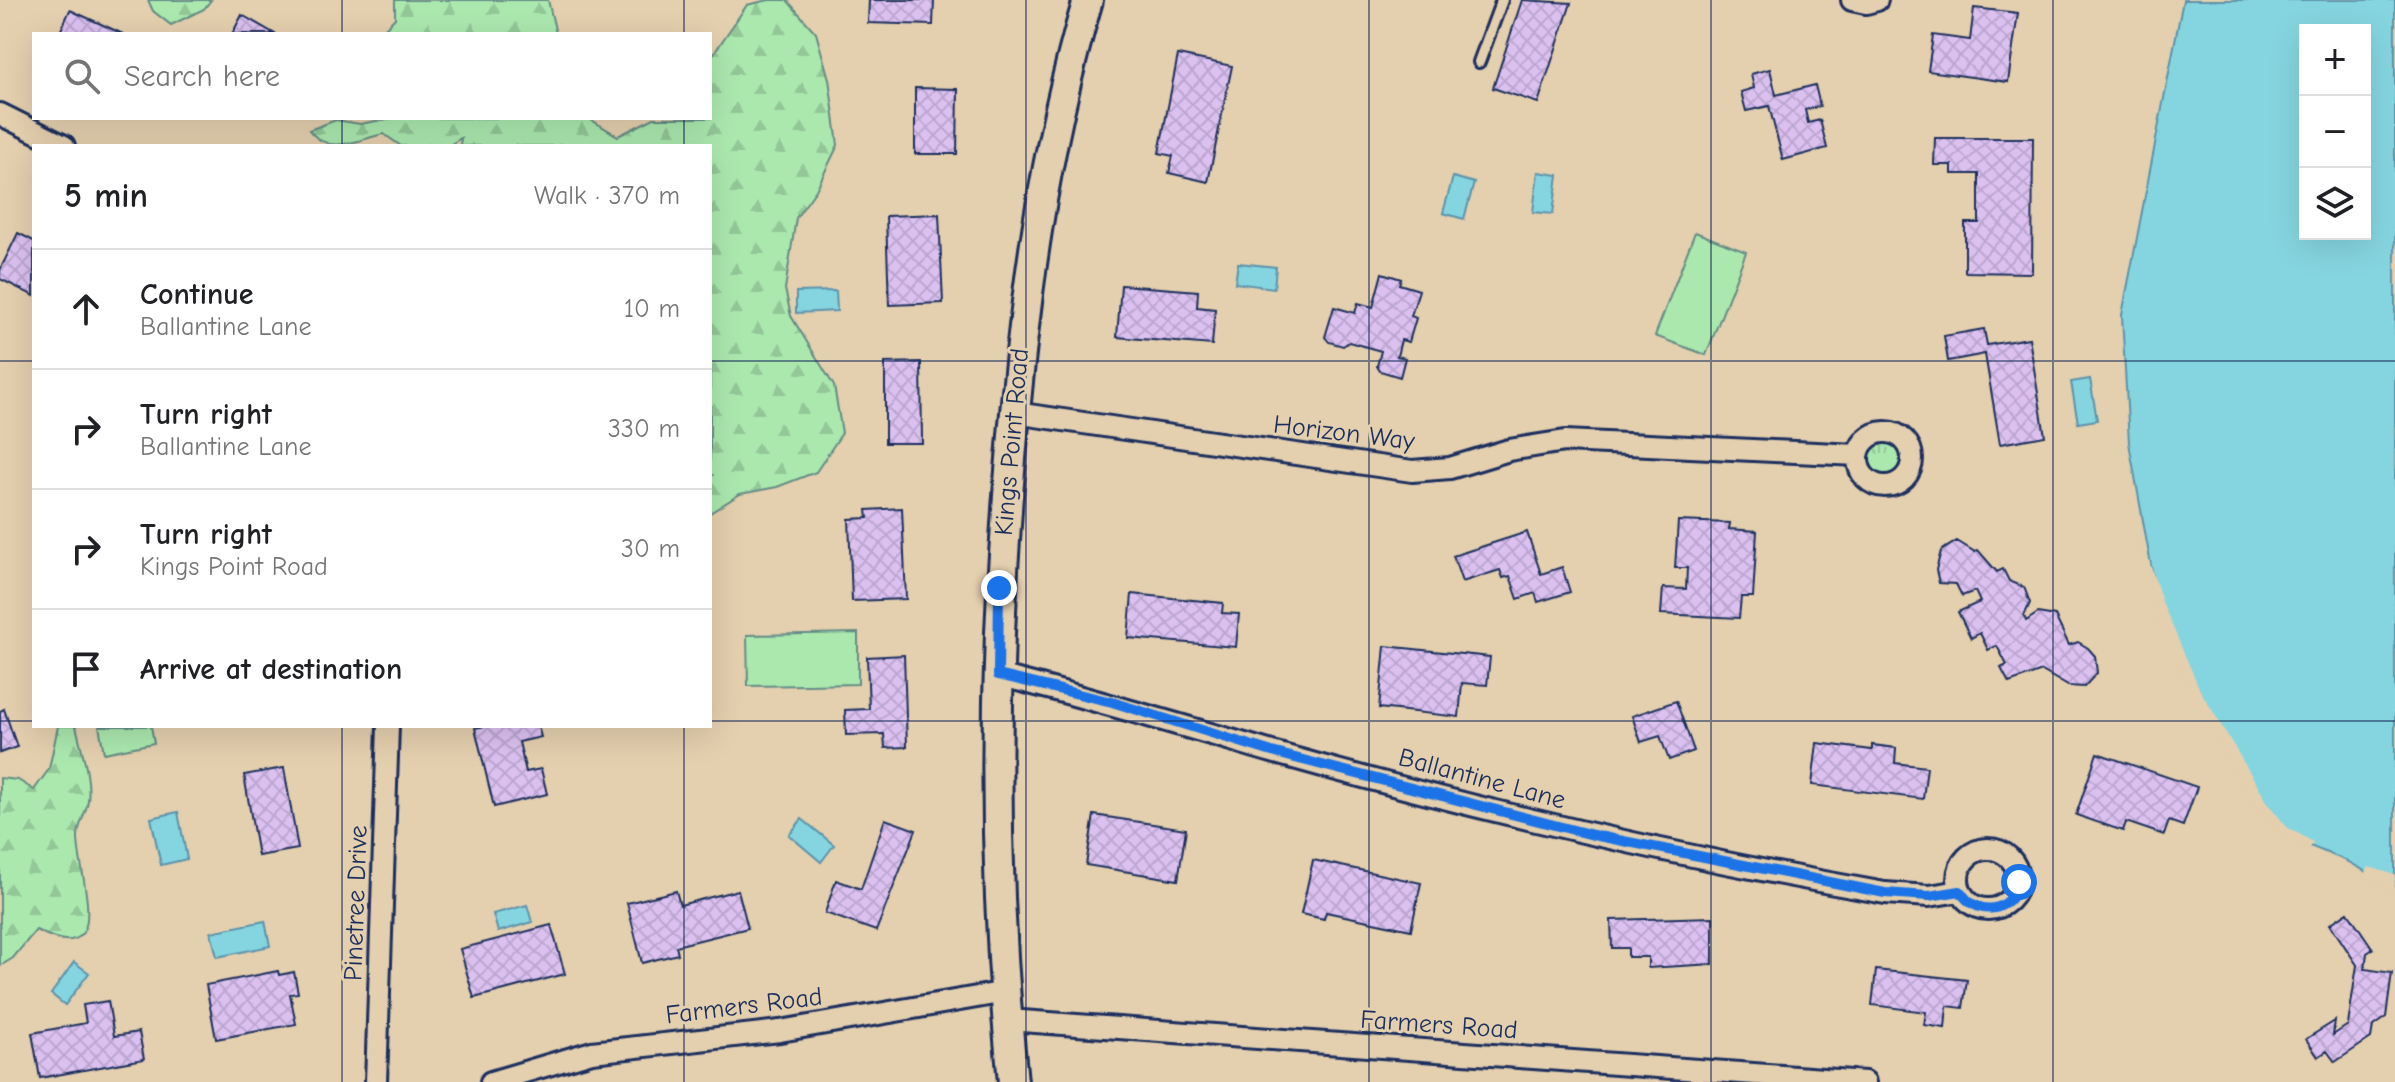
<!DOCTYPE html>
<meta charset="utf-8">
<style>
body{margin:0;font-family:"Comic Neue",sans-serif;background:#f6f6f6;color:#202124}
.controls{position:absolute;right:24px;top:24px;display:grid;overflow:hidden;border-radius:0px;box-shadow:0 8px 32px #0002}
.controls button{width:72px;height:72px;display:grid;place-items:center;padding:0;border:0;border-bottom:2px solid #e0e0e0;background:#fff;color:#202124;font:40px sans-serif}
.stop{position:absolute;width:24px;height:24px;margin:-18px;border:6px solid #1a73e8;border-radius:50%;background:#fff}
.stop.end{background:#1a73e8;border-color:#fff;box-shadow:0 2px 8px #0008}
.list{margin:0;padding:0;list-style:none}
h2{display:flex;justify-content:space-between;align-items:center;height:104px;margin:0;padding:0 32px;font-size:34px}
h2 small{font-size:26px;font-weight:400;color:#757577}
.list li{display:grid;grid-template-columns:52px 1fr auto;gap:24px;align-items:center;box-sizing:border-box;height:120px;padding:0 32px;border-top:2px solid #e0e0e0}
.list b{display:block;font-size:30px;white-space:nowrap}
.list p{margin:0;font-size:26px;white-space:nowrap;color:#757577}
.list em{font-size:26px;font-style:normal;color:#757577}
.icon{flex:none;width:44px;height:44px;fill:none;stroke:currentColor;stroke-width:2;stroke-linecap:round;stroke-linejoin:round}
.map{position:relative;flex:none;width:2395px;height:1082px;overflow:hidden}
.search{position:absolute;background:#fff;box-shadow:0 8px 32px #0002;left:32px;top:32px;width:680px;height:88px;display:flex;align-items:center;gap:20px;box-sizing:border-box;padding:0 28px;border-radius:0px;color:#757577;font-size:30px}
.panel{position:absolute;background:#fff;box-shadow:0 8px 32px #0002;left:32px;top:144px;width:680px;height:584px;border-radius:0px}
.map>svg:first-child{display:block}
</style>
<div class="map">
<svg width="2395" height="1082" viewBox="0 0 2395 1082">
<defs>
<pattern id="grass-tufts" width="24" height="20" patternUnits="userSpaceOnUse" patternTransform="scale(2)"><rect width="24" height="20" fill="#abe8ae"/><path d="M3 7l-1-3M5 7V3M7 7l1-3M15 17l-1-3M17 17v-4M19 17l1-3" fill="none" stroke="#93c798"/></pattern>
<pattern id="forest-firs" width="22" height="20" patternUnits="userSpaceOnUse" patternTransform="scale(2)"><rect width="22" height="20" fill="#abe8ae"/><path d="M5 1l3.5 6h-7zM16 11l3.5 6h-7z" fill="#93c798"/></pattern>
<pattern id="building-cross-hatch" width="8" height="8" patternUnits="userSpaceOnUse" patternTransform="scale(2)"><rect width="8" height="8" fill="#dcc1f0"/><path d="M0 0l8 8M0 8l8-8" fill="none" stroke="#bca6d0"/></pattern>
</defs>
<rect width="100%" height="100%" fill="#e4cfae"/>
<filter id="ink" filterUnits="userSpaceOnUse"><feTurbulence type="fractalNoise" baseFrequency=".0125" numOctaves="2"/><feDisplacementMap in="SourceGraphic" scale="16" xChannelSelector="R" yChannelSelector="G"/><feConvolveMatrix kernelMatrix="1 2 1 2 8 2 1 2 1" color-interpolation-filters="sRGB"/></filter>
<g filter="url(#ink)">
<path fill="url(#grass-tufts)" stroke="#638c86" stroke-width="2" d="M1865 459a19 19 0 1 1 38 0a19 19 0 1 1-38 0Z"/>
<path fill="url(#forest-firs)" stroke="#638c86" stroke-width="2" d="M 148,0 L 211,0 L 204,9 L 171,25 L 153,11 Z
M 395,0 L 548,0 L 556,34 L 379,34 L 395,18 Z
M 769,0 L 787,0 L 816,33 L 829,79 L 838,145 L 816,190 L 796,218 L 785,289 L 791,316 L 834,386 L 842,433 L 816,472 L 777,487 L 740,494 L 710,513 L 710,477 L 713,475 L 710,473 L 710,146 L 460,146 L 461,138 L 448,146 L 401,146 L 384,134 C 358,139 330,157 309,130 L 336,120 L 360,124 L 393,118 L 588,118 L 618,136 L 654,118 L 710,118 L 710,59 L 747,5 Z
M 58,726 L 76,726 C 81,748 91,778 88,800 C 87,812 78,824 78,836 C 77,873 118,972 36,930 L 13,958 L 0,966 L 0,778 L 18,780 L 34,790 L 49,769 Z"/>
<path fill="#abe8ae" stroke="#638c86" stroke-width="2" d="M 1695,232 L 1746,252 L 1706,355 L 1655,336 Z
M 858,633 L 858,684 L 748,686 L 747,635 Z
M 99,726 L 151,726 L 154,743 L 104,753 Z"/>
<path fill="#85d5e0" stroke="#5b93ac" stroke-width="2" fill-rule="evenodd" d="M 2183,0 L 2395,0 L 2395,888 L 2347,861 L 2295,840 L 2249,791 L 2159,610 L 2129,443 L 2122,315 ZM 2305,30 L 2365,30 L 2365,234 L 2305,234 Z
M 1538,172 L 1558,175 L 1553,214 L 1533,212 Z
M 1453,177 L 1474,183 L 1464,219 L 1443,213 Z
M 1238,263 L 1276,267 L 1274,288 L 1235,283 Z
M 836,291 L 837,311 L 796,313 L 796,292 Z
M 2090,379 L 2097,420 L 2078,423 L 2071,382 Z
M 178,812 L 187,859 L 161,865 L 151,818 Z
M 802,819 L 834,845 L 821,862 L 789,835 Z
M 527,905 L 532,922 L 498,932 L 493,914 Z
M 265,921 L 270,946 L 217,957 L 211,932 Z
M 74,962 L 89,973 L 65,1005 L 51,994 Z"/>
<path fill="#e4cfae" d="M 2141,535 L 2162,602 L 2200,690 L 2270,806 L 2287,827 L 2313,842 L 2309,850 L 2288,839 L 2250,798 L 2238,779 L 2179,667 L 2155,611 Z
M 2369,867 L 2395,875 L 2395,892 L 2364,876 Z"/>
<path fill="url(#building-cross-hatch)" stroke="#1b2f5e" stroke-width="2" d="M 869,0 L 934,0 L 933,25 L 868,23 Z
M 1522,0 L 1571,3 L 1538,103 L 1493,88 Z
M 1974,8 L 2018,13 L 2008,82 L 1928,71 L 1933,35 L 1970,40 Z
M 70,10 L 123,34 L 59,34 Z
M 242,15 L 275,34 L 232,34 Z
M 1178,55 L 1232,66 L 1208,182 L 1169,173 L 1173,156 L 1159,153 Z
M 1770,69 L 1776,95 L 1815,85 L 1820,106 L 1805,110 L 1808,123 L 1820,120 L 1827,148 L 1783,160 L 1769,106 L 1746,111 L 1741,92 L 1754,88 L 1751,74 Z
M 915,88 L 958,89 L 957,154 L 915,154 Z
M 1935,138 L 2033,138 L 2032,273 L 1965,272 L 1965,223 L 1979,223 L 1979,174 L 1952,174 L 1952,165 L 1934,165 Z
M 939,214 L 943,303 L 889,305 L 886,216 Z
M 18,233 L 34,241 L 34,296 L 0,279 L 0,270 Z
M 1382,273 L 1401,279 L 1399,284 L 1419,290 L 1411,316 L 1416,318 L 1409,342 L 1401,340 L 1397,356 L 1405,358 L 1400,377 L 1380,371 L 1377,366 L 1381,351 L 1349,342 L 1343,346 L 1329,342 L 1325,337 L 1334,307 L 1355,313 L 1358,303 L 1373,307 Z
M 1121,285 L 1198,291 L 1197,307 L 1215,309 L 1212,345 L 1117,337 Z
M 1984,329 L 1987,345 L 2029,338 L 2045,436 L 2000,444 L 1985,354 L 1948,361 L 1944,336 Z
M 921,362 L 922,443 L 885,443 L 885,363 Z
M 902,508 L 906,599 L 852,601 L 849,519 L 868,518 L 867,510 Z
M 1678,521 L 1730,523 L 1729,529 L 1757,531 L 1753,597 L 1741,597 L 1739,618 L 1661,614 L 1663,588 L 1686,589 L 1687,568 L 1675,568 Z
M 1527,532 L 1541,574 L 1562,567 L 1570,592 L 1538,602 L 1535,593 L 1518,599 L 1510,576 L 1503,578 L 1500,570 L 1462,582 L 1453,556 Z
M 1957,541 L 1975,552 L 1978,550 L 1997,572 L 2003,569 L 2009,581 L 2024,587 L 2030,603 L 2024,616 L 2026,621 L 2038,613 L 2055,616 L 2069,645 L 2078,642 L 2088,648 L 2095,656 L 2097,673 L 2084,687 L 2068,686 L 2042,671 L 2009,683 L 2001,668 L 2007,665 L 1997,646 L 1988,650 L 1980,633 L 1971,638 L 1958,612 L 1980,602 L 1975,591 L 1962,596 L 1956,584 L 1939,583 L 1936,570 L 1941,551 Z
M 1132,594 L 1223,603 L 1222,613 L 1239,614 L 1236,647 L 1128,638 Z
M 1385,646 L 1490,657 L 1487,685 L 1462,683 L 1459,717 L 1379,708 Z
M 904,655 L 907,747 L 885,748 L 884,734 L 846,735 L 845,710 L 869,709 L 867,657 Z
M 1676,701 L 1694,751 L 1669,760 L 1660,736 L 1641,742 L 1632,716 Z
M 4,709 L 17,747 L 0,753 L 0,711 Z
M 485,726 L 538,726 L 541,737 L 519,742 L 526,772 L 541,769 L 547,794 L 494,807 L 475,728 Z
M 1817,743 L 1872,750 L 1872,745 L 1896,748 L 1895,763 L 1927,767 L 1923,799 L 1812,785 Z
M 2097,753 L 2197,787 L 2183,826 L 2169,821 L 2164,835 L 2126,822 L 2123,831 L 2076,815 Z
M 284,768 L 298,849 L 258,856 L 244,775 Z
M 1094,815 L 1186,829 L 1178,880 L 1086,865 Z
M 885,819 L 916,830 L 876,931 L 825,913 L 836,880 L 861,889 Z
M 1313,860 L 1421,883 L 1411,930 L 1326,912 L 1324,919 L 1301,914 Z
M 738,890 L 748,928 L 676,946 L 678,954 L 642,963 L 627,903 L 676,891 L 680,905 Z
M 2348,912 L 2373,949 L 2367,953 L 2365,969 L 2392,973 L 2386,1017 L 2373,1026 L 2371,1038 L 2335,1062 L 2327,1051 L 2318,1057 L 2306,1039 L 2335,1021 L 2333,1035 L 2348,1025 L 2357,965 L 2330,924 Z
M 1713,917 L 1713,964 L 1648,968 L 1648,957 L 1628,957 L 1628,948 L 1612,948 L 1611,920 Z
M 551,925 L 565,974 L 474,998 L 460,949 Z
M 1876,970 L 1967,980 L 1963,1008 L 1947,1006 L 1945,1028 L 1924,1025 L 1926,1012 L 1872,1005 Z
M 278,971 L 279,975 L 294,972 L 298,993 L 290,994 L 296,1024 L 216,1039 L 206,985 Z
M 108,1001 L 114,1036 L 139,1032 L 144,1059 L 40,1078 L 32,1033 L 86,1023 L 83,1005 Z"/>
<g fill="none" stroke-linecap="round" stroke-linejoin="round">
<g stroke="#1b2f5e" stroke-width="16">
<path id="lane" d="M 1479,62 L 1502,0"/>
</g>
<g stroke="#1b2f5e" stroke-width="26">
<path id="street" d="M 1852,0 L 1866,3 L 1877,0
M 0,114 L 64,146
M 1015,413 L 1412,471 L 1450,468 L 1509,450 L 1565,441 L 1858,455
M1858 459a27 27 0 1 1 54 0a27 27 0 1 1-54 0Z
M 998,675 C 1090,698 1180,725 1272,752 C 1473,809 1678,857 1885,893 L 1929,896 L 1960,891
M1958 879a30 30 0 1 1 60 0a30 30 0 1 1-60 0Z
M 1008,1020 L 1865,1082
M 376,1082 L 388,726
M 491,1082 L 592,1052 L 780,1031 L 1006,992"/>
</g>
<g stroke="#1b2f5e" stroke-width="34">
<path id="secondary" d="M 1013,1082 C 992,875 993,666 1011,459 C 1024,300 1043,153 1088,0"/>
</g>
<use href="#lane" stroke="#e4cfae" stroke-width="10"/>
<use href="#street" stroke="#e4cfae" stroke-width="20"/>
<use href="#secondary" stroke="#e4cfae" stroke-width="28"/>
</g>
</g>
<g fill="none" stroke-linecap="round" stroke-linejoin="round" filter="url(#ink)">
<path stroke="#1a73e8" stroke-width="10" d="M 999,588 L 998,675 L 1112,702 L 1272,752 L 1593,835 L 1885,893 L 1929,896 L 1960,891 C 1977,918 2011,913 2019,882"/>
</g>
<path fill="none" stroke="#1b2f5e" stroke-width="2" stroke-opacity="0.55" d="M 342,0 L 342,34M 684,0 L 684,34M 1026,0 L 1026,1082M 1369,0 L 1369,1082M 1711,0 L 1711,1082M 2053,0 L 2053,1082M 342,118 L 342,146M 684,118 L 684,146M 0,361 L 34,361M 710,361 L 2395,361M 0,721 L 34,721M 710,721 L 2395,721M 342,726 L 342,1082M 684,726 L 684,1082"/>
<g text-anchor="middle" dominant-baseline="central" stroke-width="6" stroke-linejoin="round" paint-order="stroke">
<g font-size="26" fill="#1b2f5e" stroke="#e4cfae">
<text transform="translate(1344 433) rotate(7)">Horizon Way</text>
<text transform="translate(1012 442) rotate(-85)">Kings Point Road</text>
<text transform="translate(1482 779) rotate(15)">Ballantine Lane</text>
<text transform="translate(356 903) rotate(-88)">Pinetree Drive</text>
<text transform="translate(744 1006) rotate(-7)">Farmers Road</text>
<text transform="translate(1439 1025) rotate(4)">Farmers Road</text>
</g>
</g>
</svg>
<div class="controls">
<button>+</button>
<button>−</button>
<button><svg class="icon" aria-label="layers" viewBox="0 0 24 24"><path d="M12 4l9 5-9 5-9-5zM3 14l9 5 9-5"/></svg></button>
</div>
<div class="stop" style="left:2019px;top:882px"></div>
<div class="stop end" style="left:999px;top:588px"></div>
<div class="search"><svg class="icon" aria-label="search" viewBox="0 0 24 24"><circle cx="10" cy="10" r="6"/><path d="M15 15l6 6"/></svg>Search here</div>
<section class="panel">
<h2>5 min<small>Walk · 370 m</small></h2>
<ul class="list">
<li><svg class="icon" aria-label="ahead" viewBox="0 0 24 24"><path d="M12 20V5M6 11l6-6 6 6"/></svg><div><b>Continue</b><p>Ballantine Lane</p></div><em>10 m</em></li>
<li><svg class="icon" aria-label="right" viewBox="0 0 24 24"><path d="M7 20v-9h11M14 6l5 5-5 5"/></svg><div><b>Turn right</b><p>Ballantine Lane</p></div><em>330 m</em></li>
<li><svg class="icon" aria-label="right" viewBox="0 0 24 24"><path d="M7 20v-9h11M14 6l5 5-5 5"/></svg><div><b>Turn right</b><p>Kings Point Road</p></div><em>30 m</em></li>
<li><svg class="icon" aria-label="arrive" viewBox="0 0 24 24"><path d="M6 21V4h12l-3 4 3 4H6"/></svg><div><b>Arrive at destination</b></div></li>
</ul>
</section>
</div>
